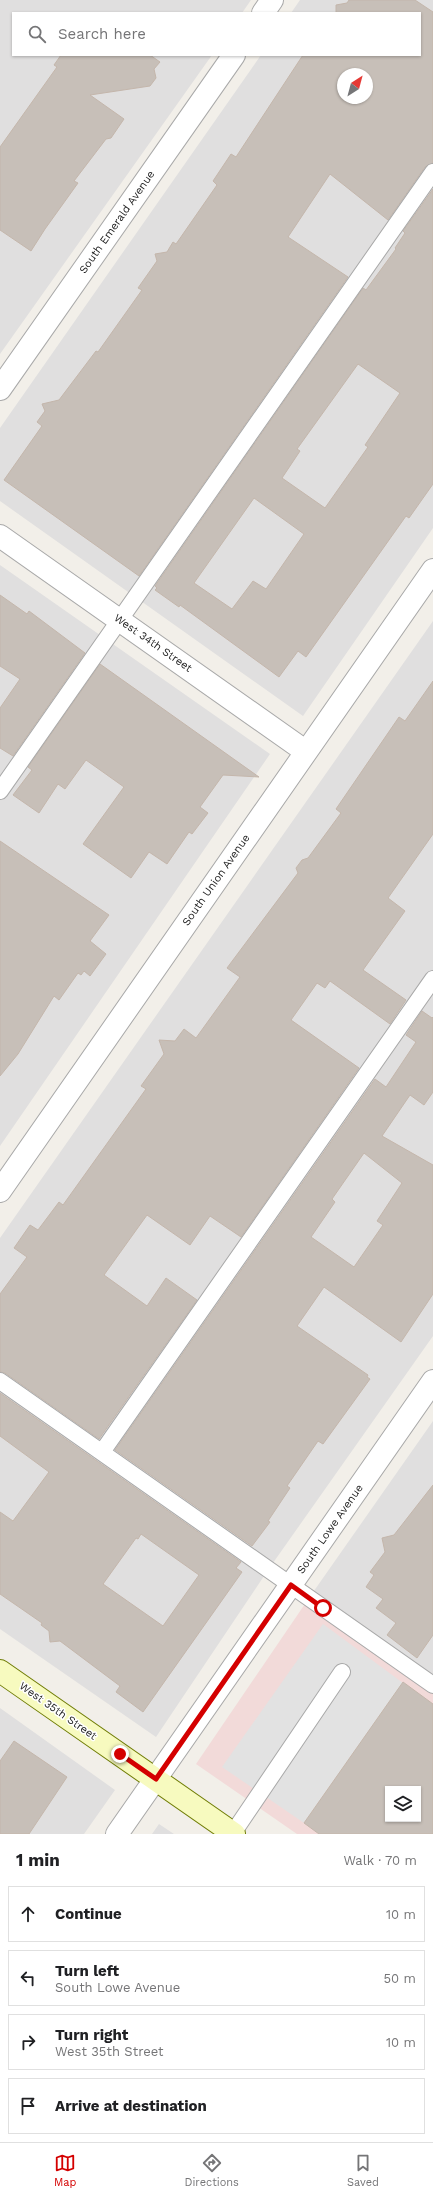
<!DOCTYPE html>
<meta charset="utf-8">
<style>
body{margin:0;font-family:"Work Sans",sans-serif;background:#f6f6f6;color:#202124}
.controls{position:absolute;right:12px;bottom:12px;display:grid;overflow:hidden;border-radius:0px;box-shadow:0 1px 3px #0004}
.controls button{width:36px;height:36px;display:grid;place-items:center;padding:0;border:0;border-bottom:1px solid #e0e0e0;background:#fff;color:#202124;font:20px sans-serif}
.compass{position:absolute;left:337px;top:68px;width:36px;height:36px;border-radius:50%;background:#fff;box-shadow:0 1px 3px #0004;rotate:36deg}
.stop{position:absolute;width:12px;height:12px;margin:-9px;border:3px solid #d40000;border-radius:50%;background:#fff}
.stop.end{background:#d40000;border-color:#fff;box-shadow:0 1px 4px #0008}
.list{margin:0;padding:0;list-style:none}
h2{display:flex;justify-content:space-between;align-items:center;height:52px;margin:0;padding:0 16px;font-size:17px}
h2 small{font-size:13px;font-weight:400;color:#757577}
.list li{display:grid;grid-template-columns:26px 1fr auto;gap:12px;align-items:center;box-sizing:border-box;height:56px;margin:0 8px 8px;padding:0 8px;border:1px solid #e0e0e0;border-radius:0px}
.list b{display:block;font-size:15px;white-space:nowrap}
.list p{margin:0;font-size:13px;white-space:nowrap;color:#757577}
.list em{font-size:13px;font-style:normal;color:#757577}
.icon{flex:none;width:22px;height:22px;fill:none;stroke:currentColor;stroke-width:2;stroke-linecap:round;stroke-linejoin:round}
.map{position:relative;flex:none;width:433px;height:1834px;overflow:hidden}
.search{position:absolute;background:#fff;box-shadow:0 1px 3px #0004;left:12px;right:12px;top:12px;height:44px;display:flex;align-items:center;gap:10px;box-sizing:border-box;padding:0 14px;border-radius:0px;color:#757577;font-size:15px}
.sheet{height:308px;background:#fff}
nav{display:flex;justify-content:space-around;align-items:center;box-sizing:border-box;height:56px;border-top:1px solid #e0e0e0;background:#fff;font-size:11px;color:#757577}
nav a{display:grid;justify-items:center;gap:2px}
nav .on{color:#d40000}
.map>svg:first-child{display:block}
</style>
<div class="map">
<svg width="433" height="1834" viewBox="0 0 433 1834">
<rect width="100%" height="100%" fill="#f2efe9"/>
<path fill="#e0dfdf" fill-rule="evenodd" d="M 0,0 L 251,0 L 242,13 L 13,13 L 13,55 L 212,55 L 0,354 Z
M 300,0 L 433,0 L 433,528 L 303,716 L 0,501 L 0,428 L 261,55 L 420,55 L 420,13 L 291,13 ZM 343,74 L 367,74 L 367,98 L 343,98 Z
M 0,565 L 270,754 L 0,1146 Z
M 433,621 L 433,1336 L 268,1570 L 156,1737 L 0,1629 L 0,1238 Z
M 433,1421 L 433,1685 L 309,1598 Z
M 0,1708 L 115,1790 L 84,1834 L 0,1834 Z
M 159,1824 L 174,1834 L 152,1834 Z"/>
<path fill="#f2dad9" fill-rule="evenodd" d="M 309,1598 L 433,1686 L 433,1834 L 297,1834 L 196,1764 ZM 388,1789 L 418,1789 L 418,1819 L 388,1819 Z"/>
<path fill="#e2e2e2" d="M 323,1624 L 403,1683 L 304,1823 L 222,1767 Z"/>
<path fill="#c7bfb8" stroke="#c4b6ab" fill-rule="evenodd" d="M 349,0 L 415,0 L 433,12 L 433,163 L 425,167 L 388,220 L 330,174 L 288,237 L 348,277 L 139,576 L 4,480 L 42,426 L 37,422 L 45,411 L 42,404 L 59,400 L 96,351 L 98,352 L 142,290 L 138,288 L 157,261 L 155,254 L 167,252 L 173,242 L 176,244 L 217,185 L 213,181 L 231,154 L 236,157 L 303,55 L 420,55 L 420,13 L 336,13 L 336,5 L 347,3 ZM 343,74 L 367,74 L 367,98 L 343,98 Z
M 61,55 L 150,55 L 160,62 L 154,69 L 156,78 L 150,86 L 90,95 L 124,119 L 111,138 L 106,139 L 74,181 L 78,183 L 45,229 L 31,251 L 0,230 L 0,147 L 57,67 L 54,65 Z
M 433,189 L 433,484 L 409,518 L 406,516 L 306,657 L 298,651 L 279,677 L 180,605 L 179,607 L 155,590 L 157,588 L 155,586 L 363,288 L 366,290 L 396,249 L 395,248 L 405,233 L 403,231 ZM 358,364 L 400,393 L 365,445 L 368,447 L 325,508 L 282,478 L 300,451 L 297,449 ZM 254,498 L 304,534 L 266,589 L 253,581 L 232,609 L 194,583 Z
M 0,595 L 27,614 L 29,611 L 85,653 L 13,756 L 0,748 L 0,708 L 20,679 L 0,666 Z
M 100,664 L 259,777 L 223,775 L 200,807 L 208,813 L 192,834 L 189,832 L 167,864 L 149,852 L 131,878 L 83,844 L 124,787 L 86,760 L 65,789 L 58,784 L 39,813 L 13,795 L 32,770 L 28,767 Z
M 433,681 L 433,834 L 388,898 L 405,911 L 363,970 L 406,1000 L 390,1024 L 330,981 L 325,988 L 317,983 L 291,1020 L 359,1068 L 241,1237 L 210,1216 L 190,1245 L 147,1215 L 104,1275 L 147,1306 L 166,1278 L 197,1300 L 99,1439 L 5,1373 L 0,1372 L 0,1294 L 27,1257 L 14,1248 L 30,1225 L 38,1230 L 59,1202 L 63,1205 L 146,1089 L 141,1086 L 164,1054 L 159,1040 L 175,1041 L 184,1029 L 196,1038 L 240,977 L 227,968 L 298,873 L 296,868 L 302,860 L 308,858 L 341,813 L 336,809 L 399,717 L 405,721 Z
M 0,841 L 109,915 L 90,941 L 106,954 L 90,976 L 84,971 L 81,975 L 78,973 L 59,1000 L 54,996 L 18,1054 L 0,1076 Z
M 422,1011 L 432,1018 L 433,1017 L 433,1092 L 424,1105 L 410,1095 L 382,1136 L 433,1165 L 433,1294 L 401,1342 L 324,1287 L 297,1326 L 368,1375 L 367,1377 L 370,1379 L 323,1444 L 318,1441 L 287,1486 L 290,1488 L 268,1521 L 270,1522 L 252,1546 L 115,1450 L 375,1079 L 386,1087 L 416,1042 L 406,1035 ZM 364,1153 L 402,1183 L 377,1221 L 383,1225 L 354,1267 L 311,1237 L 335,1202 L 332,1199 Z
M 0,1393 L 241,1562 L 236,1568 L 242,1572 L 143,1712 L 116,1692 L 120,1686 L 60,1641 L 50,1642 L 49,1631 L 41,1625 L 42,1623 L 0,1594 L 0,1512 L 13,1521 L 49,1472 L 0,1436 ZM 141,1534 L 199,1575 L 163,1626 L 103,1584 L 136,1538 L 138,1539 Z
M 433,1485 L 433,1635 L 417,1658 L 387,1635 L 396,1623 L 376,1608 L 383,1599 L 366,1587 L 374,1575 L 370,1572 L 385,1552 L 382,1538 L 394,1535 Z
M 403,1682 L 433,1704 L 433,1834 L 319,1834 L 304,1823 ZM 388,1789 L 418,1789 L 418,1819 L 388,1819 Z
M 14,1741 L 67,1777 L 29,1834 L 0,1834 L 0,1761 Z"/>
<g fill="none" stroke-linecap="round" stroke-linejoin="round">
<g stroke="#a9a9a9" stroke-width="18">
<path id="service" d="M 0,791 L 433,172
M 0,1381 L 433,1685
M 102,1452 L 433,979
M 233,1833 L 342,1672"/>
</g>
<g stroke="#a9a9a9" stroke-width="24">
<path id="minor" d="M 263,13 L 272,0
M 0,389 L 234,55
M 0,536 L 305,751
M 0,1191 L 433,570
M 117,1834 L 433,1381"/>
</g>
<g stroke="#707d05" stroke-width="24">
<path id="secondary" d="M 0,1671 L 234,1834"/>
</g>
<use href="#service" stroke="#fff" stroke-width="16"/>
<use href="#minor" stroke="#fff" stroke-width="22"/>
<use href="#secondary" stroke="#f7fabf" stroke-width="22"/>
</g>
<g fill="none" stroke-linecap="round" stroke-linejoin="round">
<path stroke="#d40000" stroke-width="5" d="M 120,1754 L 156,1779 L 291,1585 L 323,1608"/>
</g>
<g text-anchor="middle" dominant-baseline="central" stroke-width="3" stroke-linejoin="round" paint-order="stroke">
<g font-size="11" fill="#222" stroke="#fff">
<text transform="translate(117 222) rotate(-55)">South Emerald Avenue</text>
<text transform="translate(153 643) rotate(35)">West 34th Street</text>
<text transform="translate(216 880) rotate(-55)">South Union Avenue</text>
<text transform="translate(330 1529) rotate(-55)">South Lowe Avenue</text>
<text transform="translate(58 1711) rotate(35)">West 35th Street</text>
</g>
</g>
</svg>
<div class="controls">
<button><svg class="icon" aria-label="layers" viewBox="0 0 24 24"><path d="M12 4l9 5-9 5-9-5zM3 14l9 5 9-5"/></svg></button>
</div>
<svg class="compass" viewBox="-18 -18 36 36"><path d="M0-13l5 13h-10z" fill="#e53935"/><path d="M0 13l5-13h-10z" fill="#757577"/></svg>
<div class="stop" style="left:323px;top:1608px"></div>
<div class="stop end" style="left:120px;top:1754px"></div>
<div class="search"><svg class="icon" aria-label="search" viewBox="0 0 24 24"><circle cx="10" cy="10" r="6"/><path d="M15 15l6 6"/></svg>Search here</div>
</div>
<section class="sheet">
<h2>1 min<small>Walk · 70 m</small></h2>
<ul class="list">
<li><svg class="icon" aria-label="ahead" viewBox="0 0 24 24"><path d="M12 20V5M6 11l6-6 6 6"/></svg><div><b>Continue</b></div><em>10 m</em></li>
<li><svg class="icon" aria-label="left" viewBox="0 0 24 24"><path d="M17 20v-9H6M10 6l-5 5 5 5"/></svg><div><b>Turn left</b><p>South Lowe Avenue</p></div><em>50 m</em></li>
<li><svg class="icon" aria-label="right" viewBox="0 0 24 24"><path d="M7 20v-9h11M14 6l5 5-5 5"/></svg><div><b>Turn right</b><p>West 35th Street</p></div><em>10 m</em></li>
<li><svg class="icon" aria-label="arrive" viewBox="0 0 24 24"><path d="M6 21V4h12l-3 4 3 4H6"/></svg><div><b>Arrive at destination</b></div></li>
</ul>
</section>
<nav>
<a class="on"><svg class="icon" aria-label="map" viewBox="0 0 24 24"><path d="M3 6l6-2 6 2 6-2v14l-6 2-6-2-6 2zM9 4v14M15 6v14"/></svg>Map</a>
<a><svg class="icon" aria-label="directions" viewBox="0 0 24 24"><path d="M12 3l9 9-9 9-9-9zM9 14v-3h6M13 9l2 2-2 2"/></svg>Directions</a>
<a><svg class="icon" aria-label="saved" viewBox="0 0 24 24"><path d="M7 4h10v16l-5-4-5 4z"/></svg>Saved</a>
</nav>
